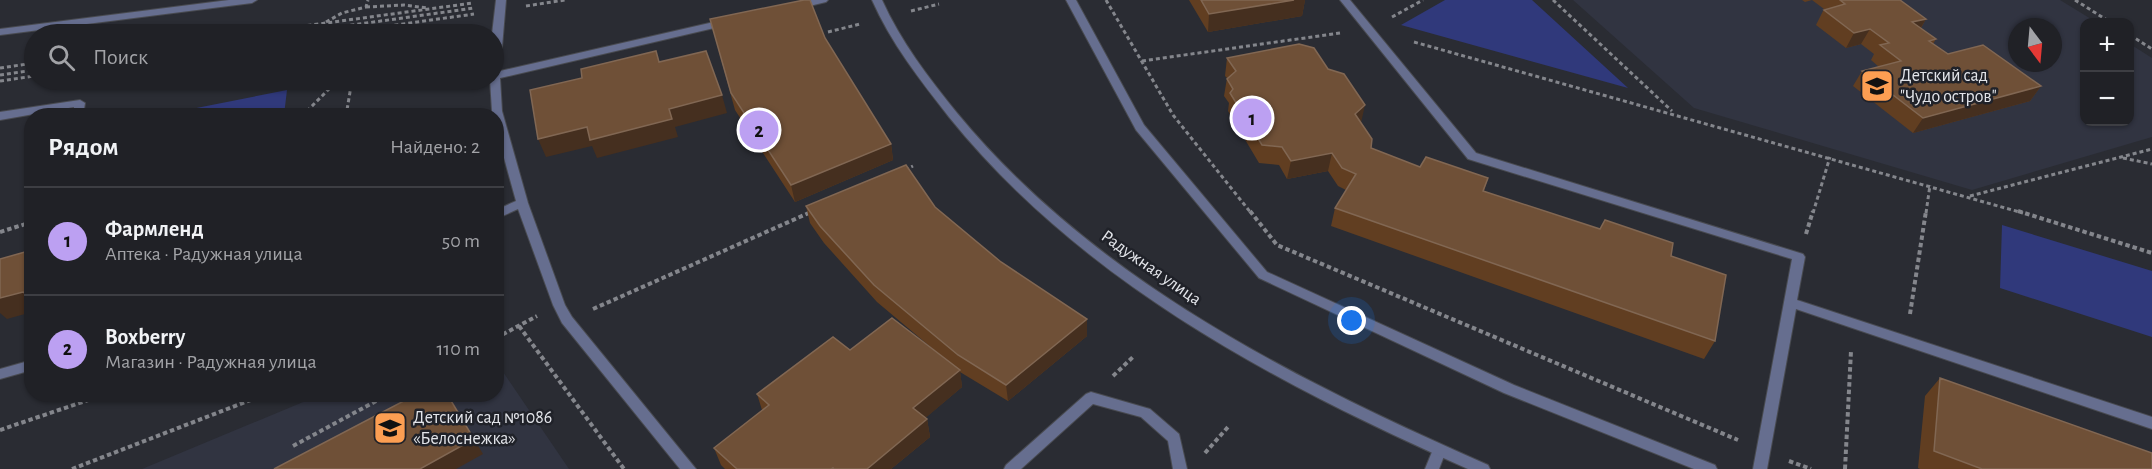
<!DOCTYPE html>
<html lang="ru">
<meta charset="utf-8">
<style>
body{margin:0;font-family:"Alegreya Sans",sans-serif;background:#28292e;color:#f1f3f6}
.controls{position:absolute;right:18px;top:18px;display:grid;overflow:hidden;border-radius:12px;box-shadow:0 2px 4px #0004}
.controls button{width:54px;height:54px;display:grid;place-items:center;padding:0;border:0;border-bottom:2px solid #3d3e43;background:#202126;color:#f1f3f6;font:30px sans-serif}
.compass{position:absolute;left:2008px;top:18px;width:54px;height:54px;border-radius:50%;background:#202126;box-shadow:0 2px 4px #0004;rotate:164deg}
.you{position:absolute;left:1352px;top:321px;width:21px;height:21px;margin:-15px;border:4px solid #fff;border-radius:50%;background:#1a73e8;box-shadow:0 0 0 9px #1a73e833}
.badge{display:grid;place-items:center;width:39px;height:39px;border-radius:50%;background:#bca0f2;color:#111;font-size:20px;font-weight:700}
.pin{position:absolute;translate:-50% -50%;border:3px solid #fff;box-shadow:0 2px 6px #0006}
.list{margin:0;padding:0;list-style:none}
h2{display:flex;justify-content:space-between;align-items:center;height:78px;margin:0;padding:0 24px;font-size:26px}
h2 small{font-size:20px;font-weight:400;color:#a2a3a7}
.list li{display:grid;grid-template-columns:39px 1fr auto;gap:18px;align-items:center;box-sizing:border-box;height:108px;padding:0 24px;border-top:2px solid #3d3e43}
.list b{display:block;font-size:22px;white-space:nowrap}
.list p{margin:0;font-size:20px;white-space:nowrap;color:#a2a3a7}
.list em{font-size:20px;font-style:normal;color:#a2a3a7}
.icon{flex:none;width:33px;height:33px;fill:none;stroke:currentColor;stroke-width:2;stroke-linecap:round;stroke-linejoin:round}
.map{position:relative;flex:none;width:2152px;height:469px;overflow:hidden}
.search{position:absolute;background:#202126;box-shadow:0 2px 4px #0004;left:24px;top:24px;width:480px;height:66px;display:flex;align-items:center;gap:15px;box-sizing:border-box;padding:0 21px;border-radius:33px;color:#a2a3a7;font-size:22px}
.panel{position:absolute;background:#202126;box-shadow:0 2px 4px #0004;left:24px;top:108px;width:480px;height:294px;border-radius:24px}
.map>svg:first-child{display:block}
</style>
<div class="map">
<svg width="2152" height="469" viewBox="0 0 2152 469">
<rect width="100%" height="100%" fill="#2a2c33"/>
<path fill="#313441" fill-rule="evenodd" d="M 1573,0 L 2060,0 L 2096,22 L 2084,22 L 2084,122 L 2130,122 L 2130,44 L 2152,58 L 2152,137 L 1972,190 L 1694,108 ZM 2017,27 L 2053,27 L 2053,63 L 2017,63 Z
M 497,363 L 569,469 L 142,469 L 320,395 L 496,394 Z"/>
<path fill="#30397b" d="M 1445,0 L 1532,0 L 1628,88 L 1401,25 Z
M 287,90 L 284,115 L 161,115 Z
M 2002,225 L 2152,271 L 2152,337 L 2000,288 Z"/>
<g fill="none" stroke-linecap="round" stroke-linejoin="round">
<g stroke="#484a50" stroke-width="2">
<path id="lane" d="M 229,0 L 257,0 L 252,3 L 0,35 L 0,29 Z
M 496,0 L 506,0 L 500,71 L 727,19 L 732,22 L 727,25 L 500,78 L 502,111 L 528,203 L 565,305 L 572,317 L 696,469 L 680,469 L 562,323 L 553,305 L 518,209 L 496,219 L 496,210 L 516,201 L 496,129 L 496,116 L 493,116 L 492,111 L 490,80 L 494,80 L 492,34 Z
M 810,0 L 828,0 L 826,2 L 797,9 L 792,6 L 794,4 Z
M 1066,0 L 1076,0 L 1144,125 L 1267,272 L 1514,385 L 1715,465 L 1717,469 L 1694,469 L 1504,393 L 1259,278 L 1136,130 Z
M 1340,0 L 1350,0 L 1476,153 L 1803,254 L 1805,257 L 1797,300 L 2152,417 L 2152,429 L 1796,309 L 1767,469 L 1753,469 L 1792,259 L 1468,159 Z
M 80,100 L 85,103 L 83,116 L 72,116 L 74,107 L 0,120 L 0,112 Z
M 32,360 L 32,370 L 0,379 L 0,369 Z
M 1091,392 L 1150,409 L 1179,434 L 1187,469 L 1173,469 L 1168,441 L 1141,417 L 1093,404 L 1021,469 L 1004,469 L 1006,465 L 1086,394 Z
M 1439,445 L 1444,447 L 1446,451 L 1439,469 L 1425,469 L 1434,447 Z"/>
</g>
<g stroke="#484a50" stroke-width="2">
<path id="street" d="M 872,0 L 882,0 C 901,42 928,77 957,113 C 1095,280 1293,379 1488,465 L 1490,469 L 1468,469 C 1277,384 1083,283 949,117 C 920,80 891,43 872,0 Z"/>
</g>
<path stroke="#84868c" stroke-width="3" stroke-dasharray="4 3" stroke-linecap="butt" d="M 1106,0 L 1173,115 L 1251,213
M 1553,0 L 1672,111
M 2075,0 L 2110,22
M 526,6 L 565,0
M 366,7 L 404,5 L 427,8
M 911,11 L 939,4
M 1392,17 L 1423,0
M 326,22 L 342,13 L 366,7 L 368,0
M 828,32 L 860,24
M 245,34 L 473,3
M 288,34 L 474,8
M 332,34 L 474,14
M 2130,35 L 2152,49
M 1414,42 L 2023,213
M 1142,61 L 1340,33
M 0,68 L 34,63
M 0,75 L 34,70
M 0,81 L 34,76
M 302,116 L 338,80
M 346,116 L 352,80
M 2123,158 L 2152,164
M 905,170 L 913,166
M 1970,196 L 2152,149
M 1813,213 L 1830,157
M 1926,213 L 1930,185"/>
<path stroke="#84868c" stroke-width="4" stroke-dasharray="4.5 3" stroke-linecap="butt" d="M 1250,211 L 1277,245 L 1738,440
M 2018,211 L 2152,253
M 0,232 L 32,222
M 1806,234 L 1813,211
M 593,309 L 811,212
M 1910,314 L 1926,211
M 519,326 L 624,469
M 496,338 L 537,316
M 1113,376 L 1134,356
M 0,430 L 106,394
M 293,446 L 389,394
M 1205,453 L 1228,427
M 1789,461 L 1811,469
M 72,469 L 266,394
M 1845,469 L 1851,351"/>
<use href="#lane" fill="#666e8f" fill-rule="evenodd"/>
<use href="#street" fill="#666e8f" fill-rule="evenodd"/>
</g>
<path fill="#613e21" d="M 1189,0 L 1305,0 L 1302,16 L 1208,32 Z
M 1802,0 L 1900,0 L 1926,19 L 1921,28 L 1936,39 L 1933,44 L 1948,54 L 2041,86 L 2030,101 L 1913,133 L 1853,86 L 1862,71 L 1879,67 L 1871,60 L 1874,54 L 1861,44 L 1846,48 L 1816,25 L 1824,9 L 1812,0 L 1805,2 Z
M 710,19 L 891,144 L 893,160 L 795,202 L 735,110 Z
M 1227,58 L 1361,122 L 1371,148 L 1420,167 L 1488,178 L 1484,191 L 1671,256 L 1715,341 L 1704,359 L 1331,226 L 1335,208 L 1346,190 L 1338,186 L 1328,171 L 1287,179 L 1279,165 L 1259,163 L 1228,111 L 1229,103 L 1224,96 L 1227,78 L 1225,76 Z
M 806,206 L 935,207 L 1001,262 L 1087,319 L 1087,336 L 1008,401 L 960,372 L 962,387 L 925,418 L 927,419 L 930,437 L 891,469 L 725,469 L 721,465 L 714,448 L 762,410 L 757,394 L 850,350 L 933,349 L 877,302 L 824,243 L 810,223 Z
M 1940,378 L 2152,469 L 1920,469 L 1918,468 L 1925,396 Z"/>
<path fill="#452f1f" d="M 1294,0 L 1305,0 L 1302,16 L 1208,32 L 1209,14 Z
M 1926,19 L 1917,34 L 1912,22 Z
M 1870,29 L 1861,44 L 1846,48 L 1854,33 Z
M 2041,86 L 2030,101 L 1913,133 L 1923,118 Z
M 722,95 L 727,113 L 675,127 L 678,137 L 597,158 L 592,146 L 546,157 L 538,139 L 587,127 L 669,109 Z
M 1365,105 L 1361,123 L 1355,114 Z
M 891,144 L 893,160 L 795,202 L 791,185 Z
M 1332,153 L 1328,171 L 1287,179 L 1291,161 Z
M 23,292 L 32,300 L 32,312 L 7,319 L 0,313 L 0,298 Z
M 1087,319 L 1087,336 L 1008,401 L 1006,385 Z
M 960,370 L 962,387 L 916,426 L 913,408 Z
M 447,394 L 483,454 L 456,469 L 420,469 Z
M 927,419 L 930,437 L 891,469 L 867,469 Z"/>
<path fill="#6f5037" stroke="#816753" stroke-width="1.5" d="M 804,0 L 810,0 L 825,38 L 891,144 L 791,185 L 731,93 L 710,19 Z
M 1201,0 L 1294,0 L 1209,14 Z
M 1840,0 L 1900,0 L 1926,19 L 1912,22 L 1936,39 L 1929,41 L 1948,54 L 1983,45 L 2041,86 L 1923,118 L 1862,71 L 1901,61 L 1880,45 L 1889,43 L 1870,29 L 1854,33 L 1824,10 L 1845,4 Z
M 1299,44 L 1314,48 L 1328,69 L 1344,74 L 1365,105 L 1355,114 L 1372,139 L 1371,148 L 1420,167 L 1426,157 L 1488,178 L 1483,191 L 1600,229 L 1605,220 L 1673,243 L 1671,256 L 1726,275 L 1715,341 L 1335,208 L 1356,174 L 1342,168 L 1332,153 L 1291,161 L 1282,147 L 1262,145 L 1230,93 L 1233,89 L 1227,79 L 1236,71 L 1227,58 Z
M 656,51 L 659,62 L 706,51 L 722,95 L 669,109 L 672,119 L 590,140 L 587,127 L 538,139 L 530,90 L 582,78 L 581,69 Z
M 906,165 L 935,207 L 1001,262 L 1087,319 L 1006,385 L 958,355 L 874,285 L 820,226 L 806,206 Z
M 32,250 L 32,297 L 23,292 L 0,298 L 0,259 Z
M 892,318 L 960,370 L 913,408 L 927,419 L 867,469 L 834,469 L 833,468 L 831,469 L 737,469 L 714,448 L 769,405 L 757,394 L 833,337 L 850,350 Z
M 1940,378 L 2152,453 L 2152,469 L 1982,469 L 1934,451 Z
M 417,394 L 447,394 L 474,439 L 420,469 L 274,469 Z"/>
<defs>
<g id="school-square" transform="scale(1.725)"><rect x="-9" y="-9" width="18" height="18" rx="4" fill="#fc9e52" stroke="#202229"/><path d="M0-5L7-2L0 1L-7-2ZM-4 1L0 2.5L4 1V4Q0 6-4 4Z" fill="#111"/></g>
</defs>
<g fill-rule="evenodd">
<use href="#school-square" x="1877" y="86"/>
<use href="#school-square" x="390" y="428"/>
</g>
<g text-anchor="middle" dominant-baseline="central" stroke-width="5" stroke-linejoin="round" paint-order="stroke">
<g font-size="18" fill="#e3e5ea" stroke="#202229" text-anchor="start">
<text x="1900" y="76">Детский сад<tspan x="1900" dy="21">"Чудо остров"</tspan></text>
<text x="413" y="418">Детский сад №1086<tspan x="413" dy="21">«Белоснежка»</tspan></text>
</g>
<g font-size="18" fill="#e3e5ea" stroke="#202229">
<text transform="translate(1151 268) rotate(35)">Радужная улица</text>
</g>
</g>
</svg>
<div class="controls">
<button>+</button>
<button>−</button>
</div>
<svg class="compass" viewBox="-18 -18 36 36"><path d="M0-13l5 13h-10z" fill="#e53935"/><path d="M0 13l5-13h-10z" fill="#a2a3a7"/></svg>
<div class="you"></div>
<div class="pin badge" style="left:1252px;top:118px">1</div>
<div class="pin badge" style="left:759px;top:130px">2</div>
<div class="search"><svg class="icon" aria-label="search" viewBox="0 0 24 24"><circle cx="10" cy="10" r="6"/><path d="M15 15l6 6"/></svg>Поиск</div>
<section class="panel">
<h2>Рядом<small>Найдено: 2</small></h2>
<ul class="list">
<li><span class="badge">1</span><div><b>Фармленд</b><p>Аптека · Радужная улица</p></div><em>50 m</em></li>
<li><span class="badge">2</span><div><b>Boxberry</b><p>Магазин · Радужная улица</p></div><em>110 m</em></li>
</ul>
</section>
</div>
